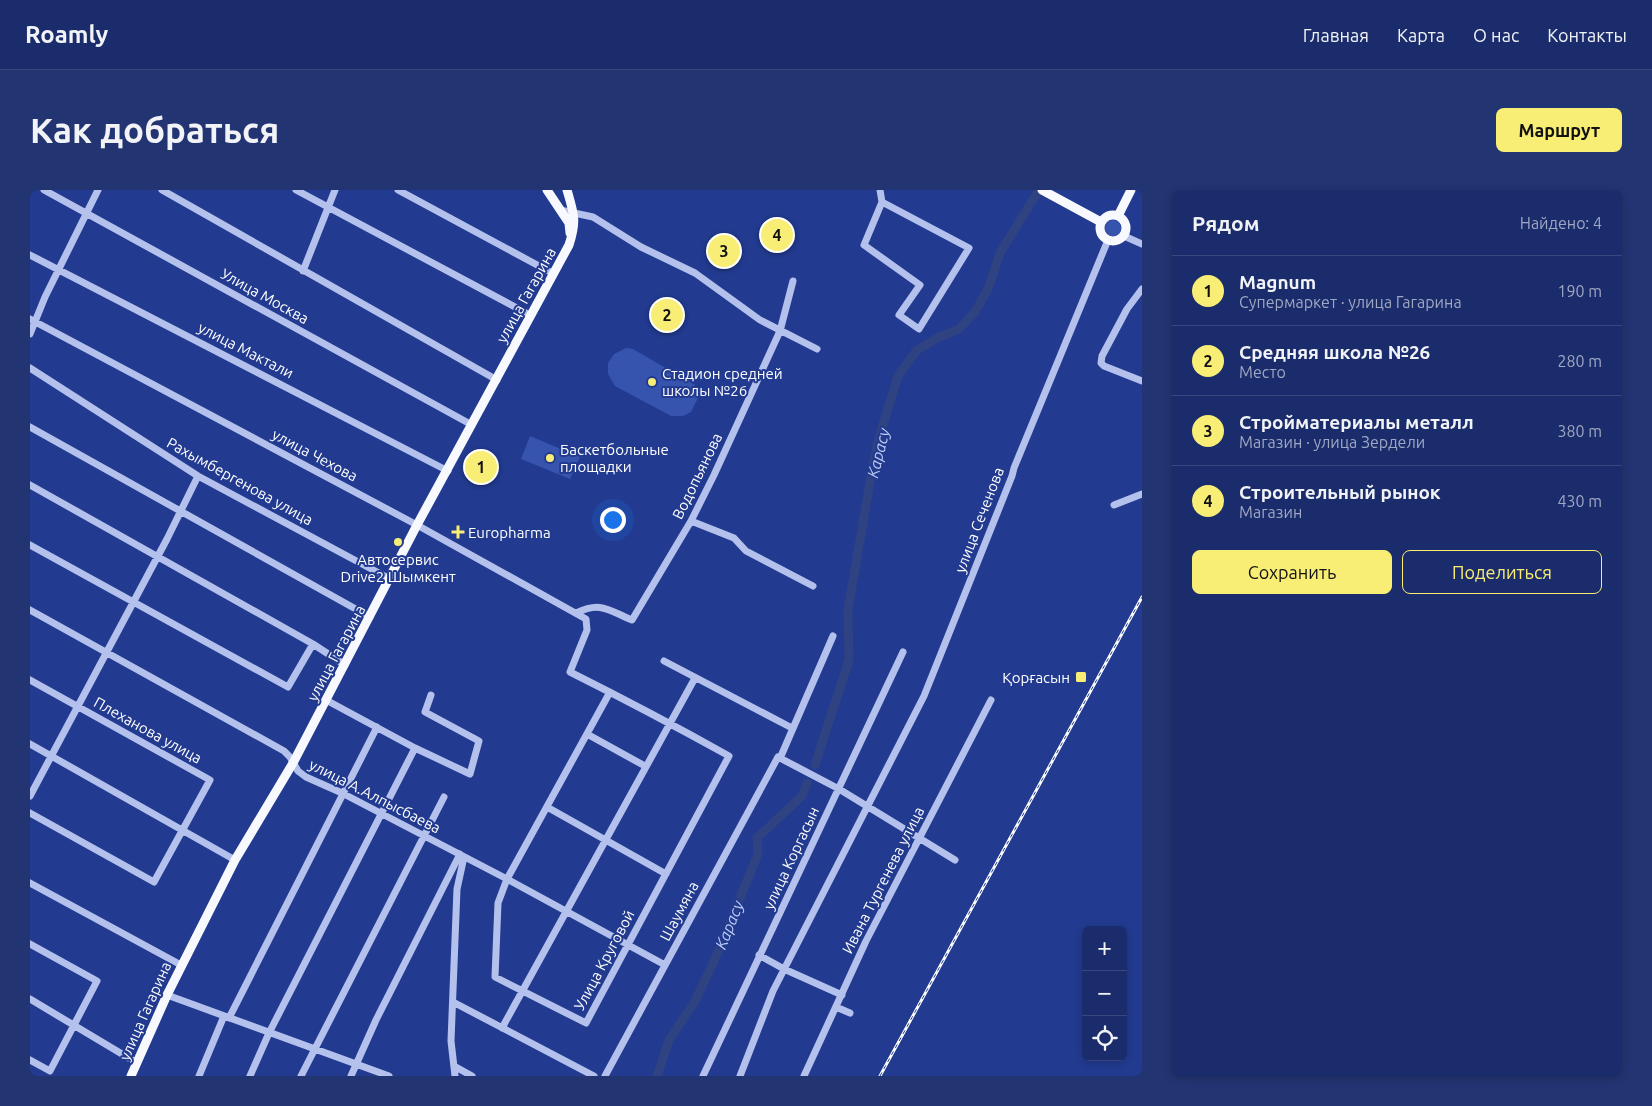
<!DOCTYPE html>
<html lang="ru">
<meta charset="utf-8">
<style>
body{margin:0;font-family:Ubuntu,sans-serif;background:#233472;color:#f1f3f6}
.controls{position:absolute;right:15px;bottom:15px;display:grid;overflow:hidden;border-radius:8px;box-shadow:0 2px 8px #0003}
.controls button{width:45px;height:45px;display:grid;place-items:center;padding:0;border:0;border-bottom:1px solid #38487f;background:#1a2c6c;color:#f1f3f6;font:25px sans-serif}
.you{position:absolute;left:582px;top:329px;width:18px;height:18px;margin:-12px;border:4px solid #fff;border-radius:50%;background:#1a73e8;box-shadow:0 0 0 8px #1a73e833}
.badge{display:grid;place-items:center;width:32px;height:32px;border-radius:50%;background:#f8ed75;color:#111;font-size:16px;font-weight:700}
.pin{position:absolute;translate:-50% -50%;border:2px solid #fff;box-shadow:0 1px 5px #0006}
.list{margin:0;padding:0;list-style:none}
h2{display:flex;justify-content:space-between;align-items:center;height:65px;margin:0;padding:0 20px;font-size:21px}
h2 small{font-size:16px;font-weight:400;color:#9fa7c2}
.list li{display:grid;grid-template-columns:32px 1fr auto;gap:15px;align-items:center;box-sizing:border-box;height:70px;padding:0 20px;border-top:1px solid #38487f}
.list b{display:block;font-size:19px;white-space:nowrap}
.list p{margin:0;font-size:16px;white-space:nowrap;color:#9fa7c2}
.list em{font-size:16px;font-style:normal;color:#9fa7c2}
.actions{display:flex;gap:10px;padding:15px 20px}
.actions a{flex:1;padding:11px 0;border:1px solid #f8ed75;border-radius:8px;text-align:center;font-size:18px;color:#f8ed75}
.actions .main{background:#f8ed75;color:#111}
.icon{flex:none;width:28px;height:28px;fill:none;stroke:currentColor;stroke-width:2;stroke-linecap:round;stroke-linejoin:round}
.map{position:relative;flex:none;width:1112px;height:886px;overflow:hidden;border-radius:8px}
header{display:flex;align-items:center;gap:30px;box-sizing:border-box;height:70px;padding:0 25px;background:#1a2c6c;border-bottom:1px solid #38487f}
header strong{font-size:24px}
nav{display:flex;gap:28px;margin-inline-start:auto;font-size:18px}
.intro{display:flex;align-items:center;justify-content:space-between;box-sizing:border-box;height:120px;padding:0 30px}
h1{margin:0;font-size:35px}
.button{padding:12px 22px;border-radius:8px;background:#f8ed75;color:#111;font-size:18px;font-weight:700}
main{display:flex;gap:30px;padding:0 30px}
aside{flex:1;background:#1a2c6c;border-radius:8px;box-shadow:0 2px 8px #0003}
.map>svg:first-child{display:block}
</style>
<header>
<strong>Roamly</strong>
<nav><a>Главная</a><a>Карта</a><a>О нас</a><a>Контакты</a></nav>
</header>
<div class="intro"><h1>Как добраться</h1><a class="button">Маршрут</a></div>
<main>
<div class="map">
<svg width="1112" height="886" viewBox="0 0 1112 886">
<rect width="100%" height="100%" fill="#223b90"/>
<path fill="#3653ad" d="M1075 38a8 8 0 1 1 16 0a8 8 0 1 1-16 0Z
M 596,158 L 603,159 L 665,195 L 669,206 L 661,222 L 653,226 L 641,226 L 585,196 L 578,184 L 578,173 L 584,164 Z
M 500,246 L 550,267 L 540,289 L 491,269 Z"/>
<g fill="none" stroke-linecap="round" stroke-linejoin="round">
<path stroke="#2f4281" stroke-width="9" d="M 785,575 L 819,470 L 818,420 L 841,286 L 848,251 L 868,186 L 887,160 L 909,147 L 929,139 L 945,122 L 959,97 L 970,63 L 1009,0
M 627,886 L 639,850 L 665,811 L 685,769 L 728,664 L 727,648 L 772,606 L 777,593"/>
<path stroke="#b3c1ec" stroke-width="7" d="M 14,0 L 442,235
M 132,0 L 467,190
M 266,0 L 500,125
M 368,0 L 522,83
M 850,0 L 852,12 L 834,55 L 890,95 L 869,125 L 889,139 L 939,58 L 852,12
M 530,20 L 563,27 L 611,57 L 665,83 L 730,130 L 787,159
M 1094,46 L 1112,54
M 0,65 L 418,281
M 273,81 L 305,0
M 1112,99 L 1097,119 L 1072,166 L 1071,173 L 1074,176 L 1112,191
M 0,129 L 387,335 L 556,429 L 557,440 L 540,482 C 594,509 647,537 699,566 L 556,833 L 465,787 L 468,713 L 477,689 L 580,502
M 0,144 L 15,107 L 68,0
M 0,178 L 168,286 L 360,389
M 0,237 L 340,427
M 0,295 L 283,454 L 315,475
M 1084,315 L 1112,304
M 661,331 L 704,348 L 716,361 L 783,396
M 0,355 L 258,497 L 283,454
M 0,420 L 254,561 L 260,567 L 268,581 L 276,587 L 312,603 L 477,689 L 635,775
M 546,423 C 571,411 578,420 602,430 L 661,331 L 684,285 L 750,141 L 763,91
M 634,471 L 762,538
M 0,490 L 180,590 L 124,692 L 0,623
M 296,510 L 385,558 L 440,584 L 449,551 L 395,522 L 401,505
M 557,544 L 615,576
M 0,554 L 205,670
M 751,566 L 803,446
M 0,606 L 137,349 L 168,286
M 517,617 L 636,684
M 0,693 L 151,775
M 0,754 L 67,791 L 20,881 L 0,870
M 729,765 L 754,779 L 812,805
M 137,805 L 359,886
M 0,809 L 107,873
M 423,812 L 564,886
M 806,817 L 820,823
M 199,828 L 347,537
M 472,838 L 665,488
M 424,876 L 442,886
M 169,886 L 194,826
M 220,886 L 239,843 L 385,558
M 271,886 L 414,607
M 321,886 L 346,830 L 430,664
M 425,886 L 421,851 L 427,699 L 434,667
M 575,886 L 748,567 L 809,599 L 925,670
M 673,886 L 873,462
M 710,886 L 743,801 L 894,506 L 982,286 L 984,278 L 1078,50
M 774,886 L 836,751 L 961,510"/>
<path stroke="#f8f9ff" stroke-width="9" d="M 517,0 L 539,33 L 540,43
M 1012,0 L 1071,32
M1070 38a13 13 0 1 1 26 0a13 13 0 1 1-26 0Z
M 1088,26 L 1101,0
M 101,886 L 137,805 L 205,670 L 263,573 L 387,335 L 539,55 C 547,31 544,24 537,0"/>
<g stroke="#fff" stroke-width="3">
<path id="rail" d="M 850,886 L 1112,407"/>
</g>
<use href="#rail" stroke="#223b90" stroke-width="1" stroke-dasharray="4" stroke-linecap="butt"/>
</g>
<g fill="#f8ed75" stroke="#223b90" stroke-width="2">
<circle cx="622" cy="192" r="5"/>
<circle cx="520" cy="268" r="5"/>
<path d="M425.5 334.5h5v5h5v5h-5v5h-5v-5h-5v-5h5z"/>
<circle cx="368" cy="352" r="5"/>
<rect x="1045" y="481" width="12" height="12" rx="2.5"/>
</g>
<g text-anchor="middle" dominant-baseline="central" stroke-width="4" stroke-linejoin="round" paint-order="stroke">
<g font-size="15" fill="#fff" stroke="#223b90">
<text transform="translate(496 105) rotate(-61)">улица Гагарина</text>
<text transform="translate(235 106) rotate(29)">Улица Москва</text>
<text transform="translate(216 160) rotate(27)">улица Мактали</text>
<text transform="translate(285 265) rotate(28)">улица Чехова</text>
<text transform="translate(667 286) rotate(-64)">Водопьянова</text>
<text transform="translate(210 291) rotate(29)">Рахымбергенова улица</text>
<text transform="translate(949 330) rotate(-69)">улица Сеченова</text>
<text transform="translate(306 463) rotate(-62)">улица Гагарина</text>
<text transform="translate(118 540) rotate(29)">Плеханова улица</text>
<text transform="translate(345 606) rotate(27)">улица А.Алпысбаева</text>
<text transform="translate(761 668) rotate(-65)">улица Коргасын</text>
<text transform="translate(853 690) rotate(-63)">Ивана Тургенева улица</text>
<text transform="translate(649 721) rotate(-62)">Шаумяна</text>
<text transform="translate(574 770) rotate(-62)">Улица Круговой</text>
<text transform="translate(115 821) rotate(-66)">улица Гагарина</text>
</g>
<g font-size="15" fill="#fff" stroke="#223b90" text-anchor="start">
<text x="632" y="183">Стадион средней<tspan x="632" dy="17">школы №26</tspan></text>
<text x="530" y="259">Баскетбольные<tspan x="530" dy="17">площадки</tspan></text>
<text x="438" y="342">Europharma</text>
<text x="368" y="369" text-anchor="middle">Автосервис<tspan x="368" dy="17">Drive2 Шымкент</tspan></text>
<text x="1040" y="487" text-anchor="end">Қорғасын</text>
</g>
<g font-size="16" font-style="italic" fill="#bfccf3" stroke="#223b90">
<text transform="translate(848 263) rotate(-76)">Карасу</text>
<text transform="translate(699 735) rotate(-68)">Карасу</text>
</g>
</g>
</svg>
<div class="controls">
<button>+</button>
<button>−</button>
<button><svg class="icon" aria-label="locate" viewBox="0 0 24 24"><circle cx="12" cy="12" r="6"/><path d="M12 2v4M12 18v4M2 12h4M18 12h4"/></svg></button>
</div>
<div class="you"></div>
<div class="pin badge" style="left:451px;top:277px">1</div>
<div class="pin badge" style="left:637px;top:125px">2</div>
<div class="pin badge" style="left:694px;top:61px">3</div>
<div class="pin badge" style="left:747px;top:45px">4</div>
</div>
<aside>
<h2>Рядом<small>Найдено: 4</small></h2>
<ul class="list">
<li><span class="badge">1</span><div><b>Magnum</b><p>Супермаркет · улица Гагарина</p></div><em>190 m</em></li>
<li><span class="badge">2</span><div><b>Средняя школа №26</b><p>Место</p></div><em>280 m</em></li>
<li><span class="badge">3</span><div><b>Стройматериалы металл</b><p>Магазин · улица Зердели</p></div><em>380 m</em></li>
<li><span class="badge">4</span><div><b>Строительный рынок</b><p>Магазин</p></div><em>430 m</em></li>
</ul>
<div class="actions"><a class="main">Сохранить</a><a>Поделиться</a></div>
</aside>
</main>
